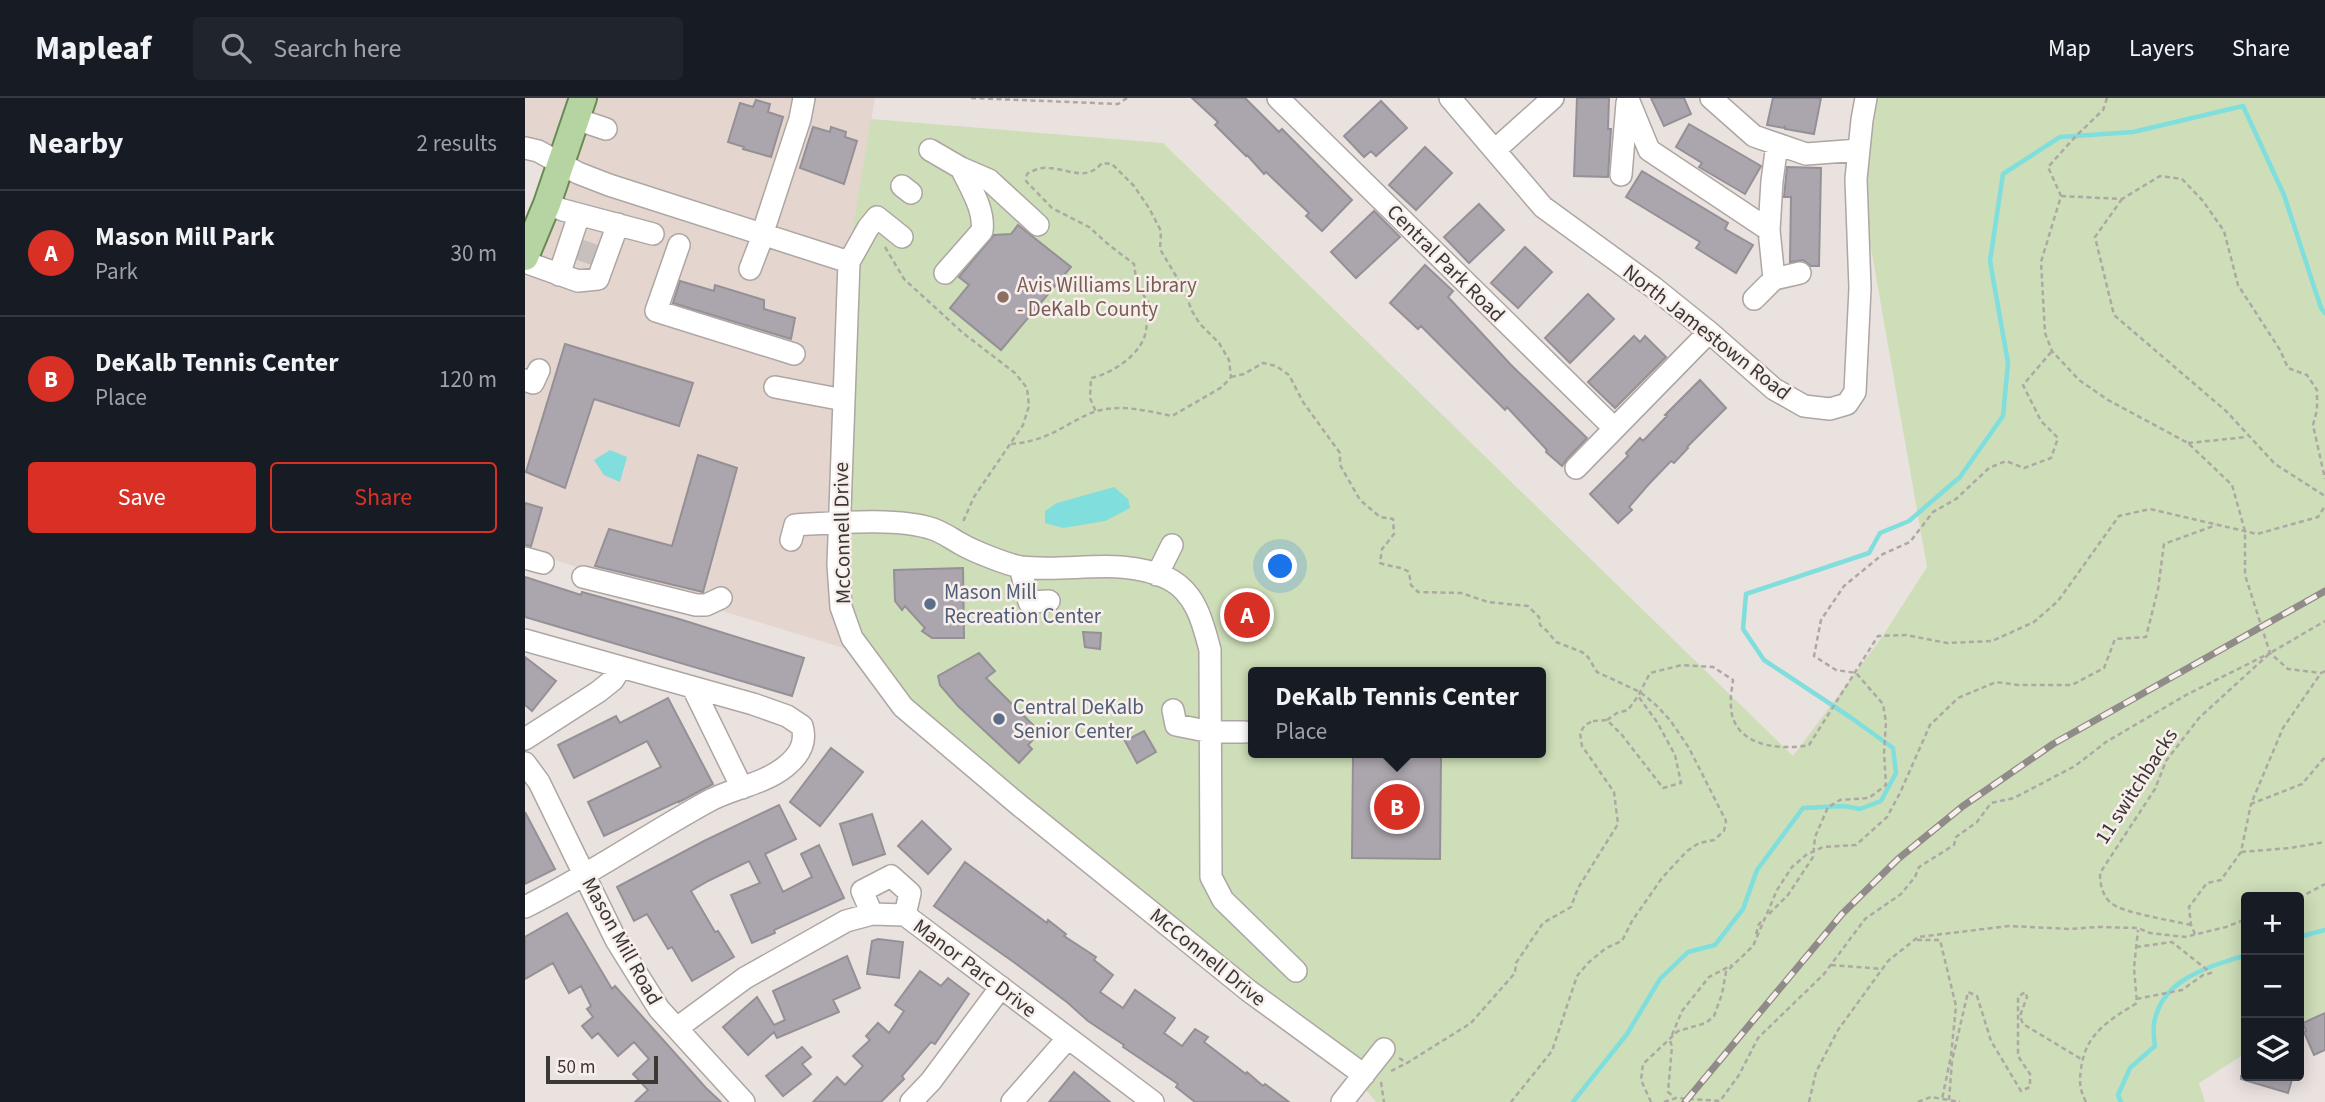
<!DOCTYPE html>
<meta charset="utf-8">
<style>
body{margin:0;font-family:"Source Sans 3",sans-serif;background:#20242c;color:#f1f3f6}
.controls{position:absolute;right:21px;bottom:21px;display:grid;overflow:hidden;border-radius:7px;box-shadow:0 4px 18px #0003}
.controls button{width:63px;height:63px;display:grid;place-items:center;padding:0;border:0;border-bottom:2px solid #363941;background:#171b24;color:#f1f3f6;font:35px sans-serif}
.scale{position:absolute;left:21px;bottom:18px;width:112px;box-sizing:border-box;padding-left:7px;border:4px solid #3a3735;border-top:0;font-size:19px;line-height:24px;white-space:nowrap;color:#3a3735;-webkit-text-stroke:5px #f8efec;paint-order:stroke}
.you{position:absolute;left:756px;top:469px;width:24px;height:24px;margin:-18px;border:5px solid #fff;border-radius:50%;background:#1a73e8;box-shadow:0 0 0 10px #1a73e833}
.badge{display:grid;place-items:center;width:46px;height:46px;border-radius:50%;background:#d93025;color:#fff;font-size:23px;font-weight:700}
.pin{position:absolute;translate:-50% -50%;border:4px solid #fff;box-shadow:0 2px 7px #0006}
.popup{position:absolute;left:723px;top:569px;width:298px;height:91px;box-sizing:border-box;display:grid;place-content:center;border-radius:7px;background:#171b24;filter:drop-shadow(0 2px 5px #0005);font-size:23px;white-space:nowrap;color:#9ea1a6}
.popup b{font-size:26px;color:#f1f3f6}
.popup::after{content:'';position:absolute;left:50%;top:100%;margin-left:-14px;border:14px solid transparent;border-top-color:#171b24}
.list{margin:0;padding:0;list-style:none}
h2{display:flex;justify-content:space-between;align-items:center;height:91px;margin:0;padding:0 28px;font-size:30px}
h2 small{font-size:23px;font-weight:400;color:#9ea1a6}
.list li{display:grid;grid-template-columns:46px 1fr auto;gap:21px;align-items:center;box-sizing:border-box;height:126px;padding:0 28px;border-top:2px solid #363941}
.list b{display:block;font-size:26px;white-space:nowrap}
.list p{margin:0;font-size:23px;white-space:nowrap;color:#9ea1a6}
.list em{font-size:23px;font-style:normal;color:#9ea1a6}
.actions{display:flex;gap:14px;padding:21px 28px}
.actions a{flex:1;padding:16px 0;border:2px solid #d93025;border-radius:7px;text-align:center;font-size:24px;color:#d93025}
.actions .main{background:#d93025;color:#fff}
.icon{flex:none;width:38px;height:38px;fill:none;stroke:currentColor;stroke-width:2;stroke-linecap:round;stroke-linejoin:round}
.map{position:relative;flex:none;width:1800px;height:1004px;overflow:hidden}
header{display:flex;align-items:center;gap:42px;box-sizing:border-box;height:98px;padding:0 35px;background:#171b24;border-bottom:2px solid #363941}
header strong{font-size:33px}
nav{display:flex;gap:38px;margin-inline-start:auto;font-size:24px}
.search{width:490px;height:63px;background:#20242c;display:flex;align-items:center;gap:18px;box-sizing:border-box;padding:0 24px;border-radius:7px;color:#9ea1a6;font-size:26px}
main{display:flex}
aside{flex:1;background:#171b24}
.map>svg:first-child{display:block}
</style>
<header>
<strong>Mapleaf</strong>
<div class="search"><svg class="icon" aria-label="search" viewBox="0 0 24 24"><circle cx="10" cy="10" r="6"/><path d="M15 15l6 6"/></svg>Search here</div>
<nav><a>Map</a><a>Layers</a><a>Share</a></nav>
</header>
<main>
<aside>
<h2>Nearby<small>2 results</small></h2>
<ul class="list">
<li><span class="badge">A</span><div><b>Mason Mill Park</b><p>Park</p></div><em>30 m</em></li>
<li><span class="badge">B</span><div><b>DeKalb Tennis Center</b><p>Place</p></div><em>120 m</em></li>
</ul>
<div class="actions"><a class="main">Save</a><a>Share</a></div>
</aside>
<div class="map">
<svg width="1800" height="1004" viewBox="0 0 1800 1004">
<rect width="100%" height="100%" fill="#eae2df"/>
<path fill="#e5d5cf" d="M 0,0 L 350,0 L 322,164 L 322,551 L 0,453 L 0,165 L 40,56 L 0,44 Z"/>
<path fill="#cddeb8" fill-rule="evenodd" d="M 1346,0 L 1800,0 L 1800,915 L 1774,927 L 1774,799 L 1721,799 L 1721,955 L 1674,985 L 1680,1004 L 851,1004 L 827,975 L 322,551 L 322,164 L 346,21 L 638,45 L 1268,658 L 1357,539 L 1402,469 L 1336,93 ZM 728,574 L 1015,574 L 1015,655 L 728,655 Z"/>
<path fill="#80dedd" d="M 85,352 L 102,359 L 95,384 L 79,377 L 69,362 Z
M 589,389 L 603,401 L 605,410 L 580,423 L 538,430 L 520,425 L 520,413 L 532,405 Z"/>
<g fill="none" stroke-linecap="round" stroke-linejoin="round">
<path stroke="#80dedd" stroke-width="4.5" d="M 1774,839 L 1800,832
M 1048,1004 L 1102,936 L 1135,881 L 1163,854 L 1190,847 L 1218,811 L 1232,772 L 1278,710 L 1319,708 L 1335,711 L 1356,703 L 1371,675 L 1368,650 L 1325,619 L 1239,562 L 1218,531 L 1221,496 L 1344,455 L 1355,435 L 1384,423 L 1435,379 L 1478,318 L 1483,265 L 1465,163 L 1478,76 L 1535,39 L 1608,34 L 1718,8 L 1759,97 L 1796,210 L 1800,215
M 1596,1004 L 1593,997 L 1605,970 L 1630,948 C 1629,941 1628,933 1629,926 C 1636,880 1685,869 1721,857"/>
</g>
<path fill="#aba6ad" stroke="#949096" stroke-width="2" d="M 667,0 L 720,0 L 754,34 L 757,31 L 827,102 L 797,133 L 781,118 L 784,115 L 741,74 L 739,76 L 722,57 L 721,58 L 690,27 L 693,24 Z
M 1052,0 L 1084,0 L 1083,31 L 1086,31 L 1083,79 L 1049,78 Z
M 1126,0 L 1159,0 L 1166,16 L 1139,28 Z
M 1248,0 L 1296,0 L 1289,36 L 1260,31 L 1260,28 L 1259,30 L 1242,27 Z
M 231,2 L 245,6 L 243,14 L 258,19 L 246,59 L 218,51 L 219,49 L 203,44 L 215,5 L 228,9 Z
M 856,3 L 882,30 L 851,58 L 846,53 L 839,59 L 819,38 Z
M 1164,26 L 1236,68 L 1220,96 L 1174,69 L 1177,65 L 1151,49 Z
M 288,29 L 305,34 L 306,29 L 321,34 L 320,39 L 332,43 L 319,86 L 275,70 Z
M 900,49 L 927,75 L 891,112 L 864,87 Z
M 1262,69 L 1296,70 L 1294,168 L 1286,168 L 1278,162 L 1265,164 L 1266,99 L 1259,99 Z
M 1117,73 L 1203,125 L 1200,131 L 1228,147 L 1211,175 L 1171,150 L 1175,144 L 1101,99 Z
M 954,106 L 979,132 L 944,165 L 919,139 Z
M 849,113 L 875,139 L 831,180 L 806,154 Z
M 493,127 L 546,169 L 476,252 L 425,210 L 444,187 L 434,179 L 469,137 L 486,136 Z
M 1000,149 L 1027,174 L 993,210 L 966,185 Z
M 900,167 L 928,193 L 923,199 L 950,228 L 986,267 L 1062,340 L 1042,361 L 1037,368 L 1021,354 L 1022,352 L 982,309 L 980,312 L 896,228 L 893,231 L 865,205 Z
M 155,183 L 189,193 L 190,187 L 239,202 L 239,211 L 270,220 L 266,241 L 148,205 Z
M 1063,196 L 1089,221 L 1045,265 L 1020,240 Z
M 1109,238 L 1115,244 L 1120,238 L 1141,259 L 1090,310 L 1063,284 Z
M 40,246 L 168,285 L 154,328 L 69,301 L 40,390 L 1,374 Z
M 1175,282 L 1201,310 L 1162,349 L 1163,350 L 1149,365 L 1146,363 L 1123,387 L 1104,409 L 1107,412 L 1093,425 L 1065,396 L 1103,358 L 1101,355 L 1115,340 L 1118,343 L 1142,318 L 1140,317 Z
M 173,357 L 212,370 L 178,494 L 70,468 L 84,431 L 147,448 Z
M 0,405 L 17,410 L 6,448 L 0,447 Z
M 438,470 L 439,540 L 407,540 L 397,533 L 400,530 L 380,508 L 377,512 L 370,503 L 369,472 Z
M 0,479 L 56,497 L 57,494 L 154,521 L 279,560 L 267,598 L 0,519 Z
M 558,534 L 576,535 L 575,551 L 560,549 Z
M 454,555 L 470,573 L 461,580 L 515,634 L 503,647 L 507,651 L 494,665 L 433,608 L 415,587 L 413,578 Z
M 0,559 L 31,583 L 7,613 L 0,607 Z
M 143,600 L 188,686 L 154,704 L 154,703 L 79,738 L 63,704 L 136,669 L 122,643 L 49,680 L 33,647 L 91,618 L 95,625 Z
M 619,633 L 631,654 L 612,665 L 600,643 Z
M 306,650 L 338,674 L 295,728 L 265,704 Z
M 828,658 L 916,659 L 915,761 L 827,760 Z
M 254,707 L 271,741 L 240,756 L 258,794 L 287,779 L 276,756 L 294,747 L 319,800 L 249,832 L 250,835 L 227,845 L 206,797 L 235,785 L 224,763 L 183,783 L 166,793 L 190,834 L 193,833 L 209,859 L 167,883 L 147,849 L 143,851 L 122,816 L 109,823 L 92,789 L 179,743 Z
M 0,714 L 30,771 L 0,786 Z
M 347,716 L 360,756 L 328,767 L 315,726 Z
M 397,723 L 426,751 L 403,776 L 373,748 Z
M 440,764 L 522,825 L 523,822 L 541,836 L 539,838 L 571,859 L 569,862 L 588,877 L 575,894 L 598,910 L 610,892 L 650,920 L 639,935 L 657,948 L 670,931 L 683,939 L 679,944 L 721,976 L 722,974 L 738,988 L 740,986 L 764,1004 L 670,1004 L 651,989 L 653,986 L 598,949 L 599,947 L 563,923 L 543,905 L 490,865 L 409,808 Z
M 42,815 L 87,891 L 90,888 L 181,990 L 196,1004 L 110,1004 L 123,992 L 108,976 L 124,961 L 109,944 L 93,958 L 73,935 L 67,940 L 57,928 L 68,919 L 62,911 L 66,908 L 56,888 L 44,895 L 28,865 L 0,881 L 0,839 Z
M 353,841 L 378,844 L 374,880 L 342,876 L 347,843 Z
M 322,858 L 335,890 L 308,902 L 314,914 L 252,940 L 249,934 L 223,957 L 198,929 L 232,899 L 249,927 L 260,922 L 248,893 Z
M 395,873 L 416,888 L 423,880 L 444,896 L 410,946 L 406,944 L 377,978 L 379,981 L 356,1004 L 288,1004 L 312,979 L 320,987 L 338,968 L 328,958 L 345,942 L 341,938 L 353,925 L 364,935 L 379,913 L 370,907 Z
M 1800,915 L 1800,952 L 1789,957 L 1779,934 L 1781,933 L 1778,925 Z
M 277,949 L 286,959 L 277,966 L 286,976 L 258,998 L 241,978 Z
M 549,974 L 585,1004 L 524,1004 Z
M 1716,978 L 1768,978 L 1763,995 L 1716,981 Z"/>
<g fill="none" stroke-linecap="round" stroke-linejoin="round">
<path stroke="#c7c0bd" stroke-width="21" stroke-dasharray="21 10" stroke-linecap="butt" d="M 58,164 L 68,135"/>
<g stroke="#ada6a3" stroke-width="24">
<path id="minor" d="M 753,0 L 1089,330
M 925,0 L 1018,109 L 1128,189 L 1184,234 L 1249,291 L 1279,308 L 1305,311 L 1322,306 L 1330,294 L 1335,190 L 1331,81 L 1337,22 L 1341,0
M 1186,0 L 1229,38 L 1281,56 L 1334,52
M 1103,1 L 1124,52 L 1244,132
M 51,21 L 81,31
M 0,50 L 13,53 L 53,75 L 84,87 L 324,164 L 313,467 L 316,509 L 327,540 L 378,609 L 494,707 L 724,893 L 839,977
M 405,52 L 436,70 L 464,82 L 513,127
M 970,52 L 1028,0
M 1096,77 L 1102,5
M 377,88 L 386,95
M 22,106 L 38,112 L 128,136
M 237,137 L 275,21 L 279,0
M 154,147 L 131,213 L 269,256
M 0,164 L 53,183 L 73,181 L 93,126
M 324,164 L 343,130 L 352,119 L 377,139
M 225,171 L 238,137
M 420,175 L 457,133 C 460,112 445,89 436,70
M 34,177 L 54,117
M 1249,181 L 1244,132 L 1247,83 L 1252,46
M 1229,201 L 1249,181 L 1275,175
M 0,282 L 8,285 L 14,272
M 250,289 L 319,302
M 1051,370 L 1184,234
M 266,442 L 270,427 C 308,425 373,419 408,431 C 419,435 427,441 436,446 C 448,453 483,467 496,469 C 545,475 598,458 644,481 C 671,495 678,525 685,552 L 686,779 L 698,802 L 771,873
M 0,460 L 18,465
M 495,469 L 504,504 L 524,503
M 632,477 L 647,447
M 58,479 L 171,507 L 181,507 L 196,500
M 0,542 L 228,606 L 262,618 L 277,628 C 282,645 274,658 260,669 C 237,687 207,690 182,704 C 120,738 63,778 0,809
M 168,590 L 217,690
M 648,612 L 651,627 L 686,634 L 720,634
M 0,641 L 73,594 L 88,582 L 96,569
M 0,665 L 14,684 L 91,842 L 134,911 L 219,1004
M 347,816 L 337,793 L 366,778 L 385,795 L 380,817
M 152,930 L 220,880 L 321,823 L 347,816 L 380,817 L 628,1004
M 386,1004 L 406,983 L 476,889
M 487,1004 L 543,940
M 817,1004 L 859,951"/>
</g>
<g stroke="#698a54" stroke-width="30">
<path id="major" d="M 0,159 L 22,106 L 58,0"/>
</g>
<path stroke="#aea8a5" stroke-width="2.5" stroke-dasharray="5 3.5" stroke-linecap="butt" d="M 446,0 L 593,6 L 602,0
M 1582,0 L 1578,12 L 1551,38 L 1523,69 L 1536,98 L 1516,164 L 1520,235 L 1527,253 L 1554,282 L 1583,302 L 1663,345 L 1707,387 L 1720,433 L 1720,477 L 1745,555 L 1763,571 L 1796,575
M 1536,98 L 1597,101 L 1635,78 L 1657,81 L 1678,103 L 1699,133 L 1713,187 L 1755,252 L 1763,270 L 1782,277 L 1792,292 L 1792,312 L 1788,327 L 1800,381
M 1597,101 L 1570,139 L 1589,217 L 1701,313 L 1750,366 L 1800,398
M 360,149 L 379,181 L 438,235 L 490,275 L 502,290 L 504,308 L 498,327 L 449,399 L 437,426
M 706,279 L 719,276 L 738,265 L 751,268 L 764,277 L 778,304 L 815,355 L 815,367 L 835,402 L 855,419 L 868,421 L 869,436 L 857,451 L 855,465 C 865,469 876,468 884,474 L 886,487 L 893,494 L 936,495 L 963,504 L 1003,508 L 1014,519 L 1015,527 L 1022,533 L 1031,544 L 1057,554 L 1063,559 L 1072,574 L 1115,594 L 1131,607 L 1145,622 L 1164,650 L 1201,723 L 1199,733 L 1189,742 L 1174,745 L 1162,753 L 1137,780 L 1107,823 L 1097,843 L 1081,850 L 1063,865 L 1052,878 L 1027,953 L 986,1004
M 1663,345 L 1722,339
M 486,346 C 497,345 508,343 518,339 C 537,332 553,319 572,313 C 598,306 622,313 647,318 L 697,289 L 706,279 L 704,262 L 694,245 L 675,226 L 667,213 L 658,190 L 635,151 L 636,133 L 624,110 L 609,88 L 587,66 L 577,65 C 561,84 544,71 524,70 C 516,69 509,72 502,76 L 501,83 L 527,110 L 564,129 L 584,147 L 609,166 L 612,187 L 625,207 C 621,218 623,230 619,240 C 611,260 585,276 566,280 L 565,300 L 571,314
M 1800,573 L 1796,575 L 1758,630 L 1726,706 L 1777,686 L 1800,659
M 1082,622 L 1092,615 L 1103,612 L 1113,598
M 1716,754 L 1765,750 L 1800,744
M 1774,800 L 1800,786
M 1244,816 L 1263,797 L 1288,759 L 1290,739 L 1303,709 L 1315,702 L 1344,700 L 1361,687 L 1359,655 L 1361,624 L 1358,606 L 1331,575 L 1311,572 L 1289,558 L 1296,522 L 1319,488 L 1358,456 L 1385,444 L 1408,414 L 1431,401 L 1464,370 L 1481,363 L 1499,370 L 1526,360 L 1533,340 L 1516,323 L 1498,287 L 1527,253
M 1666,827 C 1649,823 1598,815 1586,805 C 1577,797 1575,786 1575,775 L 1630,691 L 1641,663 L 1674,620 L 1745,555 L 1800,523
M 1231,836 L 1234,826 L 1239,821
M 1670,836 L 1666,827 L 1664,809 L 1682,785 L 1696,782 L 1716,754 L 1726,706
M 1392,842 L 1415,842 L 1431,908 L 1426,958 L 1417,1001
M 1611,849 L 1647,844 L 1686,875 L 1678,877 L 1657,892 L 1611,901
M 1306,867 L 1358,871
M 1147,937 L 1157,913 L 1184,879 L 1207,867
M 1145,943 L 1147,948 L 1143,994 L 1149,999
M 874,960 L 882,965 L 946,925 L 990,875 L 991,865 L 1018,825 L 1046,809 L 1053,790 L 1093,726 L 1089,694 L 1057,648 L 1055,635 L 1060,627 L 1068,623
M 866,973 L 882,965
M 856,984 L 859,1004
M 1424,1002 L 1427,963 L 1443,894 L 1452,898 L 1466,943 L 1496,993 L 1505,989 L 1505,976 L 1493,958 L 1493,899 L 1500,894 L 1502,899 L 1495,918 L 1498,926 L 1556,961
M 1126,1004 L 1116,982 L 1118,966 L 1153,933 L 1181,925 L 1189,918 L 1197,896 L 1201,874 L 1228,848 L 1252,792 L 1267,769 L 1281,757 L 1298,749 L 1331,747 L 1362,719 L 1375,695 L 1405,627 L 1433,600 L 1471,584 L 1493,587 L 1547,587 L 1579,570 L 1590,541 L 1621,539 L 1633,491 L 1639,446 L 1691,427
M 1139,1004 L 1151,1000 L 1195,1003 L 1214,977 L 1233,940 L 1299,876 L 1340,821 L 1376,796 L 1390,779 L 1394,769 L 1429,747 L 1431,739 L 1452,724 L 1466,705 L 1489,700 L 1550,668 L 1581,644 L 1661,597 L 1745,555
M 1284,1004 L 1291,974 L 1313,932 L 1363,863 L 1393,839 L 1484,828 L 1545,831 L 1573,829 L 1613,830 L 1625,835 L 1660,839 L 1701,829 L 1721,821
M 1393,1004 L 1406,999 L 1435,1004
M 1561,1004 C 1555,992 1554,985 1556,971 C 1560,936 1584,922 1612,905 L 1609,870 L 1613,832"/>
<use href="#minor" stroke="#fff" stroke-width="21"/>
<use href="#major" stroke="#b5d4a2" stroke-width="26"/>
<g stroke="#908a88" stroke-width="7">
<path id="rail" d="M 1160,1004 L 1317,816 L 1373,761 L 1438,708 L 1528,646 L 1800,493"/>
</g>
<use href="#rail" stroke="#f8efec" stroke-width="4.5" stroke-dasharray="13" stroke-linecap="butt"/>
<path stroke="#aea8a5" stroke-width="2.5" stroke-dasharray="5 3.5" stroke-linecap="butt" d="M 1068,623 L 1082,622 L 1097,637 L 1138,690 L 1156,685 L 1150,657 L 1132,624 L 1113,598 L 1125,575 L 1157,567 L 1188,569 L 1208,582 C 1207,591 1205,600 1206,609 C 1208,648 1254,653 1284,647 L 1353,538 L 1381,537 L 1422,545 L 1467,543 L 1509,524 L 1533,503 L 1594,418 L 1625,411 L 1732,436 L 1793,419 L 1800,408"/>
</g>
<circle fill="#8d6e63" stroke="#f8efec" stroke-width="2.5" cx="478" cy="199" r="7"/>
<g fill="#5c6f8a" stroke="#f8efec" stroke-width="2.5">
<circle cx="405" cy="506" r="7"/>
<circle cx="474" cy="621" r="7"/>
</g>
<g text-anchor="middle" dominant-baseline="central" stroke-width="5" stroke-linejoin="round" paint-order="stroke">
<g font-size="21" fill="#3a3735" stroke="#f8efec">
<text transform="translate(921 165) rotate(45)">Central Park Road</text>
<text transform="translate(1182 234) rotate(38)">North Jamestown Road</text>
<text transform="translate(317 435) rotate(-91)">McConnell Drive</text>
<text transform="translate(1611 688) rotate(-57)">11 switchbacks</text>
<text transform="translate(97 843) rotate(61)">Mason Mill Road</text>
<text transform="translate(683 859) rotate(39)">McConnell Drive</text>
<text transform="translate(450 870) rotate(37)">Manor Parc Drive</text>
</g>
<g font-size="21" fill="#785e54" stroke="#f8efec" text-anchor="start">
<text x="492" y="187">Avis Williams Library<tspan x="492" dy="24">- DeKalb County</tspan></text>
</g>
<g font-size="21" fill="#4e5e75" stroke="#f8efec" text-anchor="start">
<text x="419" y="494">Mason Mill<tspan x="419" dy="24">Recreation Center</tspan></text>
<text x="488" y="609">Central DeKalb<tspan x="488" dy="24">Senior Center</tspan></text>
</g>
</g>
</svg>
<div class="controls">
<button>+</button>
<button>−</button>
<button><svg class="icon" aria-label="layers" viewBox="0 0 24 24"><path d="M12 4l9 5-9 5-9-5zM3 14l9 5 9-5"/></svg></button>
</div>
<div class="scale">50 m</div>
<div class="you"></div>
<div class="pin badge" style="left:722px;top:517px">A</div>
<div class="pin badge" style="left:872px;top:709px">B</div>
<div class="popup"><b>DeKalb Tennis Center</b>Place</div>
</div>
</main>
